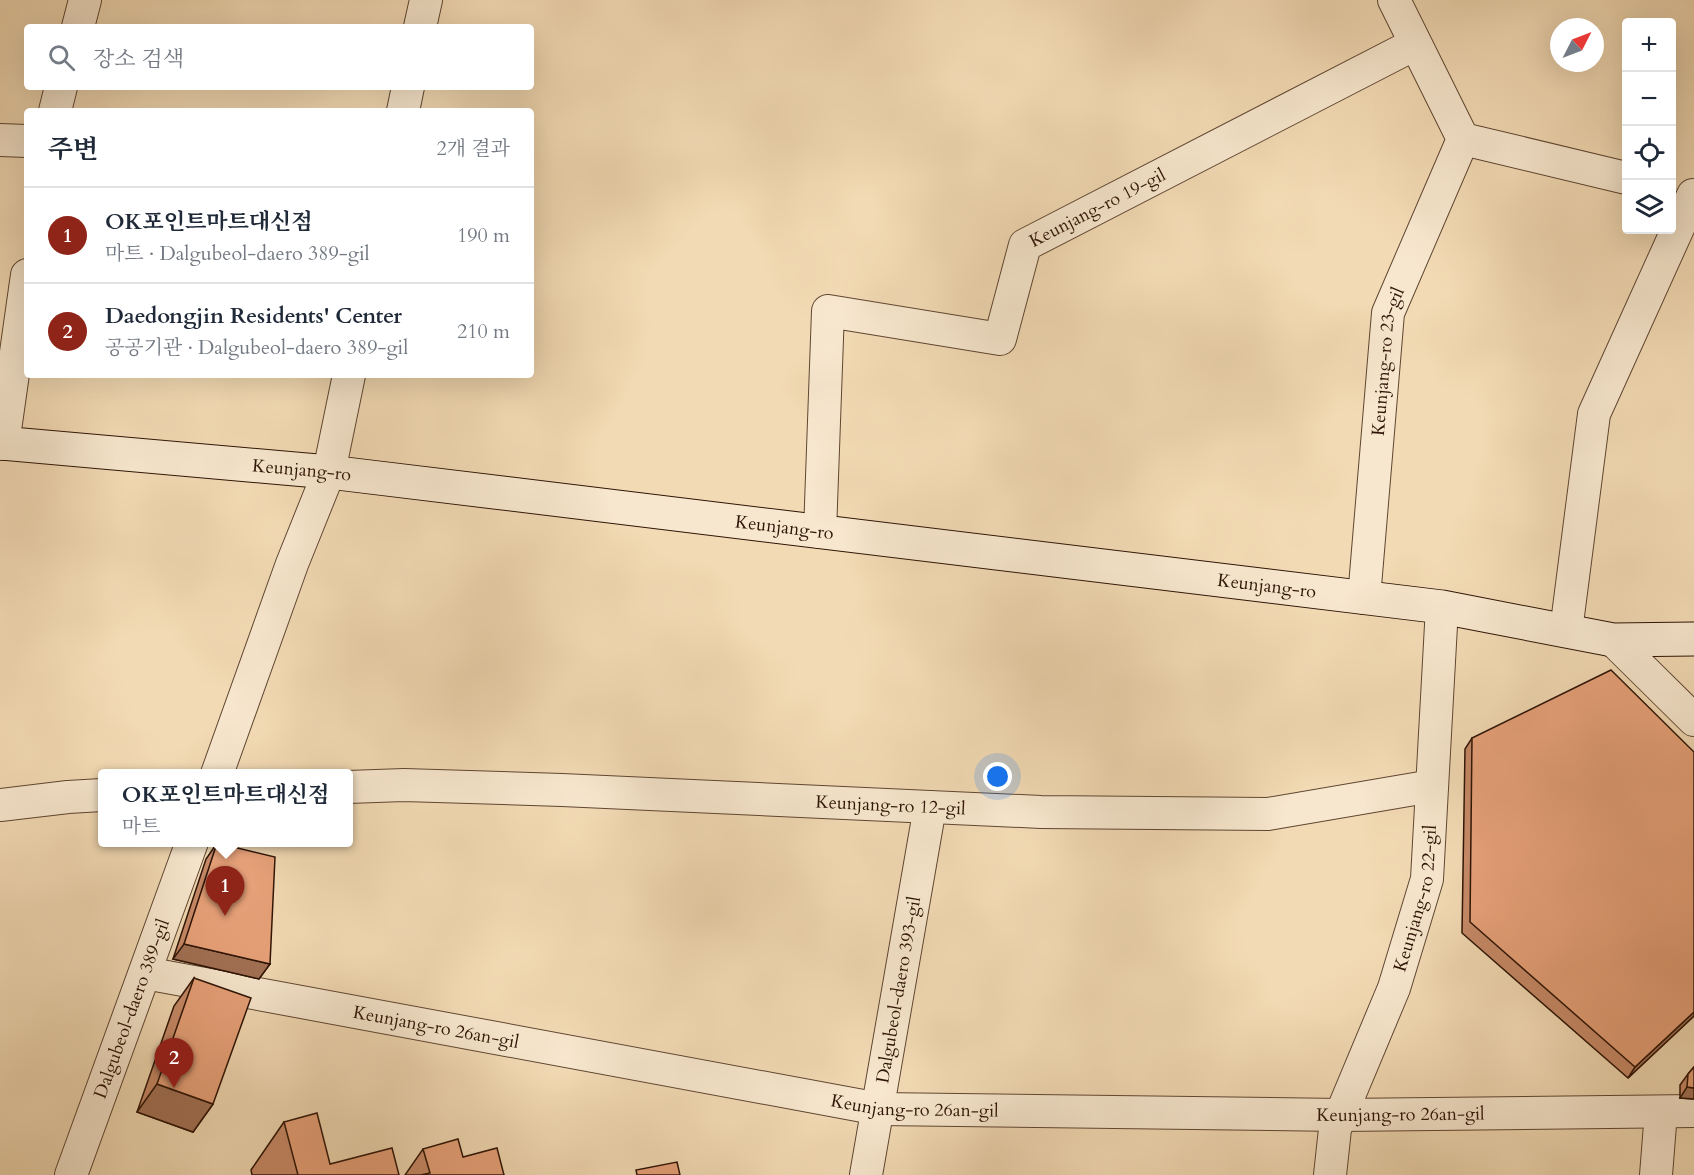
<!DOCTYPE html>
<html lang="ko">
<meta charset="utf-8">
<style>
body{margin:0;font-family:Cardo,"Noto Serif KR",serif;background:#f6f6f7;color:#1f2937}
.controls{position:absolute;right:18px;top:18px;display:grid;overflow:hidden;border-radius:6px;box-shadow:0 6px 24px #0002}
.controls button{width:54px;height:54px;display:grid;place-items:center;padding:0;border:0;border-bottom:2px solid #e0e1e3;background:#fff;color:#1f2937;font:30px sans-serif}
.compass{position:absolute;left:1550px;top:18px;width:54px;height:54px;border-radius:50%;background:#fff;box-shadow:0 6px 24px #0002;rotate:48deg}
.you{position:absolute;left:998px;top:777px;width:21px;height:21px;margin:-15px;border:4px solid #fff;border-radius:50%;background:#1a73e8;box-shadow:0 0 0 9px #1a73e833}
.badge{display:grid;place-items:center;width:39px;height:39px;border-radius:50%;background:#8f2418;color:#fff;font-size:20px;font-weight:700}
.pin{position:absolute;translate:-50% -50px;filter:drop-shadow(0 2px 3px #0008)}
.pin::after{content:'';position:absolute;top:32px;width:21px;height:18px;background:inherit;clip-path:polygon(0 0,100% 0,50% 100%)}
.popup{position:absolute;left:98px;top:769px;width:255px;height:78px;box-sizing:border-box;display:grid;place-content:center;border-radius:6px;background:#fff;filter:drop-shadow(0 2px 4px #0005);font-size:20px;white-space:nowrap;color:#747a83}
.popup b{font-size:22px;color:#1f2937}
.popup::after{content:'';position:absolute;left:50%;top:100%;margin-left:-12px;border:12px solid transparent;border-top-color:#fff}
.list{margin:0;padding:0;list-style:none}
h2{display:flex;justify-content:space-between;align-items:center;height:78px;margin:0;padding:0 24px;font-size:26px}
h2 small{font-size:20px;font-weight:400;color:#747a83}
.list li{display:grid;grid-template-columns:39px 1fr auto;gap:18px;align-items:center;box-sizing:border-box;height:96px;padding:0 24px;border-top:2px solid #e0e1e3}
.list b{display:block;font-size:22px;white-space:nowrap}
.list p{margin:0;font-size:20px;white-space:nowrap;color:#747a83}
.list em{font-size:20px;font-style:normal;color:#747a83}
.icon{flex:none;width:33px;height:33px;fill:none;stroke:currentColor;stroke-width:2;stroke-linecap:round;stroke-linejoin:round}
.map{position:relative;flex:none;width:1694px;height:1175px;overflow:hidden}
.search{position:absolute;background:#fff;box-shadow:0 6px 24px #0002;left:24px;top:24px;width:510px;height:66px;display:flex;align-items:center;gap:15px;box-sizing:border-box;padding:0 21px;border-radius:6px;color:#747a83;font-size:22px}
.panel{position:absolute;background:#fff;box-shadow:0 6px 24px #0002;left:24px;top:108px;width:510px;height:270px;border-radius:6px}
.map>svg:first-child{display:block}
</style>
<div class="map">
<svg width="1694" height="1175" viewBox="0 0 1694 1175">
<rect width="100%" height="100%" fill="#f2dab4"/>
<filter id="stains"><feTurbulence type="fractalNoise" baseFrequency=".00333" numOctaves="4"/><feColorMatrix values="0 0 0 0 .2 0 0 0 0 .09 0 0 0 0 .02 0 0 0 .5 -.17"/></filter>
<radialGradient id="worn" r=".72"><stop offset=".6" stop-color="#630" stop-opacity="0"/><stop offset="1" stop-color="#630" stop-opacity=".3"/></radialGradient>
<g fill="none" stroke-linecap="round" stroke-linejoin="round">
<g stroke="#5f4632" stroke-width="34">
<g id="street">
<path d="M 1394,0 L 1463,139 L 1626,178"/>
<path d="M 78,27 L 85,0"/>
<path d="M 420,27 L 426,0"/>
<path d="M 55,111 L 61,87"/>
<path d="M 403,111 L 408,87"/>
<path d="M 0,140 L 27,141"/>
<path d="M 3,444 L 27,275"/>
<path id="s1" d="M 820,532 L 828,311 L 1000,339 L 1025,245 L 1415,44"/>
<path id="s2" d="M 1364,598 L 1388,313 L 1463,139"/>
<path d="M 1566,631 L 1594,414 L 1693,195"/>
<path d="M 1613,640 L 1694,720"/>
<path d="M 217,774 L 292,564 L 329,472 L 349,375"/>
<path id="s3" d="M 348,787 L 404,785 L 562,790 L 1041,812 L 1268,814 L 1432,786"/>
<path d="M 0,805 L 68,797 L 102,795"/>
<path id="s4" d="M 145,973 L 879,1109 L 1341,1115 L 1694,1111"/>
<path id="s5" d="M 71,1175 L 192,842"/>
<path id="s6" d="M 866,1175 L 930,807"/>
<path id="s7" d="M 1330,1175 L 1335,1129 L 1394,988 L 1427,879 L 1442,607"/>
<path d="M 1656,1175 L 1661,1112"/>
</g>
</g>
<g stroke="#2e1406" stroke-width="35">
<g id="secondary">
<path id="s8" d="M 0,443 L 329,472 L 1442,607 L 1613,640 L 1694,639"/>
</g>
</g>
<use href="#street" stroke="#f7e7ce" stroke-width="32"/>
<use href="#secondary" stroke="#f7e7ce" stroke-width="33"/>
</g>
<path fill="#c78a68" stroke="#2e1406" stroke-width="1.5" d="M 1472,738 L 1694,1016 L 1628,1078 L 1462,933 L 1465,749 Z
M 217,843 L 270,964 L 259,979 L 173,959 L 206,859 Z
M 194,978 L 213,1104 L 193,1132 L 137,1112 L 174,1006 Z
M 1694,1067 L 1694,1099 L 1680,1098 L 1680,1085 L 1688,1074 Z
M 284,1122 L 330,1164 L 399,1175 L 252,1175 L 251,1170 Z
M 423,1149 L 463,1157 L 504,1175 L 405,1175 Z"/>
<path fill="#a27155" stroke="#2e1406" stroke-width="1.5" d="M 184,944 L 270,964 L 259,979 L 173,959 Z
M 1694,1012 L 1694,1016 L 1628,1078 L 1635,1067 Z
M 157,1084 L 213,1104 L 193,1132 L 137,1112 Z
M 1687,1087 L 1694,1088 L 1694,1099 L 1680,1098 Z"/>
<path fill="#e7a179" stroke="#2e1406" stroke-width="1.5" d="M 1611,670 L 1694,752 L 1694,1012 L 1635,1067 L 1470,922 L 1472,738 Z
M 217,843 L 275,857 L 270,964 L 184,944 Z
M 194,978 L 251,998 L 213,1104 L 157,1084 Z
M 1694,1067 L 1694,1088 L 1687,1087 L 1688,1074 Z
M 317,1113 L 330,1164 L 392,1148 L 399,1175 L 298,1175 L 284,1122 Z
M 458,1139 L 463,1157 L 497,1148 L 504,1175 L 421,1175 L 430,1173 L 423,1149 Z
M 677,1162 L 680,1175 L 637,1175 L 636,1170 Z"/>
<g text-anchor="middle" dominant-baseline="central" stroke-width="4.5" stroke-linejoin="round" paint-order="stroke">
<g font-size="18" fill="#2e1406" stroke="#f7e7ce">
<text stroke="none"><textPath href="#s1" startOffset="574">Keunjang-ro 19-gil</textPath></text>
<text stroke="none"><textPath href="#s2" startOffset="238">Keunjang-ro 23-gil</textPath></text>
<text stroke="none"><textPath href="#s8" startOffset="303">Keunjang-ro</textPath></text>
<text stroke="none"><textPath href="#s8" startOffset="789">Keunjang-ro</textPath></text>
<text stroke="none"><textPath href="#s8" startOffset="1275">Keunjang-ro</textPath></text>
<text stroke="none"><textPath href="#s3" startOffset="543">Keunjang-ro 12-gil</textPath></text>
<text stroke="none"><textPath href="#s7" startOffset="292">Keunjang-ro 22-gil</textPath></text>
<text stroke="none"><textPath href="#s6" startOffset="188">Dalgubeol-daero 393-gil</textPath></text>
<text stroke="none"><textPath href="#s5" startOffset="177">Dalgubeol-daero 389-gil</textPath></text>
<text stroke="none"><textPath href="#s4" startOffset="296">Keunjang-ro 26an-gil</textPath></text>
<text stroke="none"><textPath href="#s4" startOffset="782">Keunjang-ro 26an-gil</textPath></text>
<text stroke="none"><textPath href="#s4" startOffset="1268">Keunjang-ro 26an-gil</textPath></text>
</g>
</g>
<rect width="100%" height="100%" filter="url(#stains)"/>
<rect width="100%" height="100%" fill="url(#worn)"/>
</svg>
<div class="controls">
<button>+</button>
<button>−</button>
<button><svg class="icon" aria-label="locate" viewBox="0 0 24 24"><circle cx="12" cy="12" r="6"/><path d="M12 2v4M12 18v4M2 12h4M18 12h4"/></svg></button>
<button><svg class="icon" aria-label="layers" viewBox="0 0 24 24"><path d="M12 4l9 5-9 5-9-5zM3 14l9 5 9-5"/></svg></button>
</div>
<svg class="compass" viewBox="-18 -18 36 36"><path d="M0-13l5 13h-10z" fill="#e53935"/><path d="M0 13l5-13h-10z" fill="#747a83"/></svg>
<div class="you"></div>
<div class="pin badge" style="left:225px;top:916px">1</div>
<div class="popup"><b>OK포인트마트대신점</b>마트</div>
<div class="pin badge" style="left:174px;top:1088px">2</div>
<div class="search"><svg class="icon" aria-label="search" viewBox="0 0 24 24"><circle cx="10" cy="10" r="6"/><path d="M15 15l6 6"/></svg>장소 검색</div>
<section class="panel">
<h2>주변<small>2개 결과</small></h2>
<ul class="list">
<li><span class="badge">1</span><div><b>OK포인트마트대신점</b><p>마트 · Dalgubeol-daero 389-gil</p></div><em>190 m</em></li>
<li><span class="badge">2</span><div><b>Daedongjin Residents' Center</b><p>공공기관 · Dalgubeol-daero 389-gil</p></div><em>210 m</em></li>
</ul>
</section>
</div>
